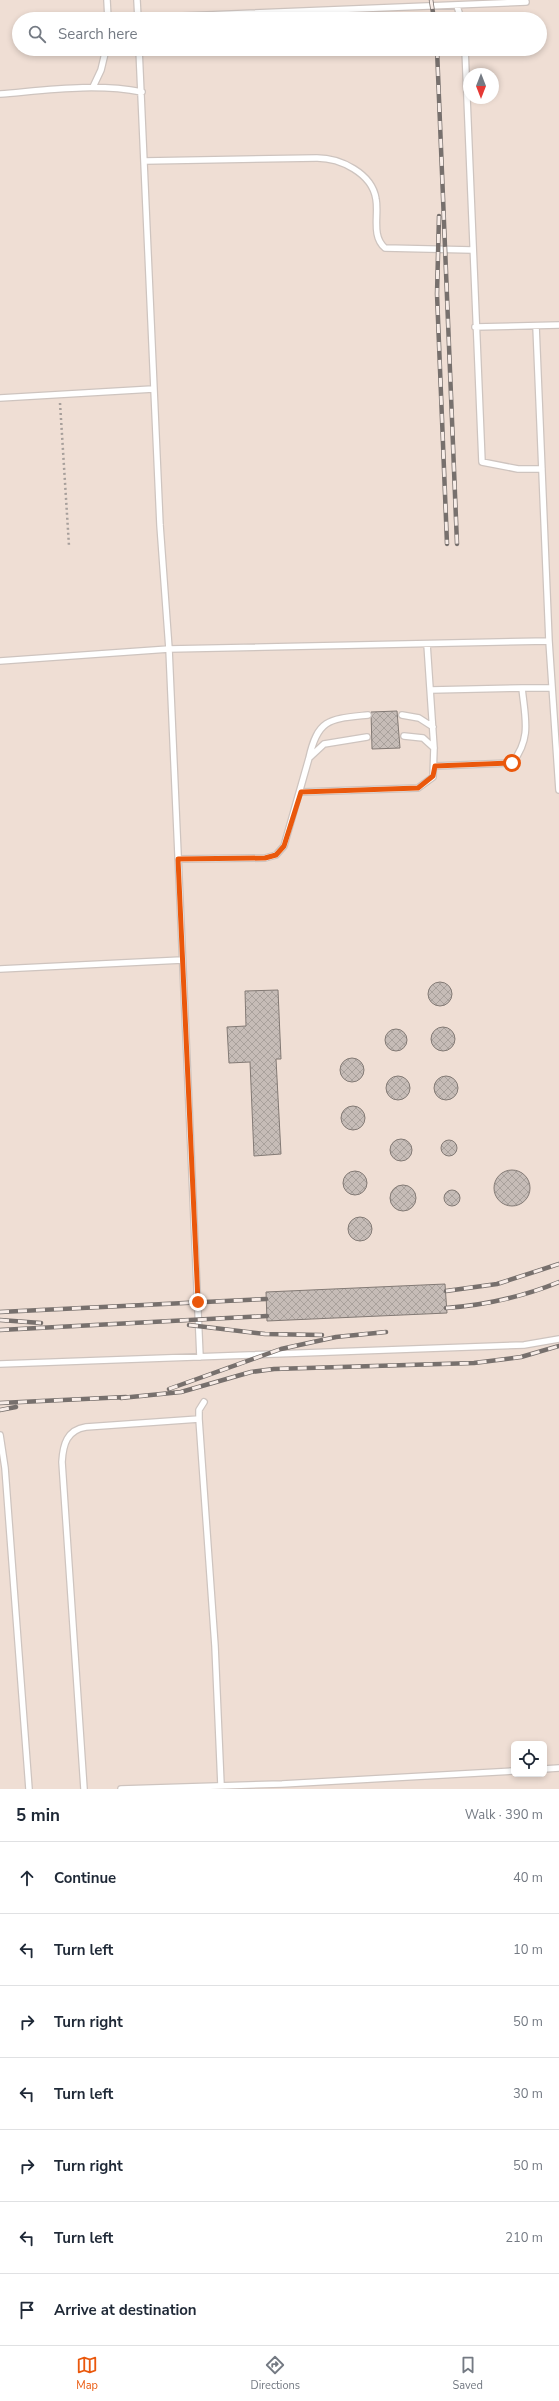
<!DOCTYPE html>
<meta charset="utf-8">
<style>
body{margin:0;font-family:"Nunito Sans",sans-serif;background:#f6f6f7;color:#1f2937}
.controls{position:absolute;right:12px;bottom:12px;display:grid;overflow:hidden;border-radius:6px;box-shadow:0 2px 6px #0003}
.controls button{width:36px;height:36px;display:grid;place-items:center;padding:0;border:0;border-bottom:1px solid #e0e1e3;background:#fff;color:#1f2937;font:20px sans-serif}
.compass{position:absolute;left:463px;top:68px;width:36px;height:36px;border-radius:50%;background:#fff;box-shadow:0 2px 6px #0003;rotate:180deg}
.stop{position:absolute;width:12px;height:12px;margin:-9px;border:3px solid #ea580c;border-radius:50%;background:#fff}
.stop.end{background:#ea580c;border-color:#fff;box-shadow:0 1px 4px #0008}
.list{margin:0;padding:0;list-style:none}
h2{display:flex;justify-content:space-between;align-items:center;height:52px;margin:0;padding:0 16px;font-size:17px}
h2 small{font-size:13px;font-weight:400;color:#747a83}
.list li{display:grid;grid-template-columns:26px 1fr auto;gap:12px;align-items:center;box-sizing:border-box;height:72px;padding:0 16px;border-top:1px solid #e0e1e3}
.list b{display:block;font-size:15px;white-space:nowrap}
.list em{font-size:13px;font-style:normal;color:#747a83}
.icon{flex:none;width:22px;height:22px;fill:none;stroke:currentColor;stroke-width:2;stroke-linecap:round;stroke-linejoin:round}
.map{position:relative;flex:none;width:559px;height:1789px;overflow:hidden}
.search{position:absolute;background:#fff;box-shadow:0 2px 6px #0003;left:12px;right:12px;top:12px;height:44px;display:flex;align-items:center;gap:10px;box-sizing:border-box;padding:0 14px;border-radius:22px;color:#747a83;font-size:15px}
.sheet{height:556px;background:#fff}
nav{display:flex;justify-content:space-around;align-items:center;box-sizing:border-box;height:56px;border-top:1px solid #e0e1e3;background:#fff;font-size:11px;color:#747a83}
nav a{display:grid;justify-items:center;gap:2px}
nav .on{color:#ea580c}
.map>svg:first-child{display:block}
</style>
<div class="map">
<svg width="559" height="1789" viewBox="0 0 559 1789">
<defs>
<pattern id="building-cross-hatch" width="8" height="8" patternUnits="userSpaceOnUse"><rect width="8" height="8" fill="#c6bcb7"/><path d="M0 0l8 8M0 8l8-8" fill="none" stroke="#a9a19c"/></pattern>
</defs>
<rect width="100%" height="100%" fill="#f8ede8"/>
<path fill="#efded4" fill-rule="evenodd" d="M 0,0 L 559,0 L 559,1789 L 0,1789 ZM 19,19 L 540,19 L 540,49 L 19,49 ZM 469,74 L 493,74 L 493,98 L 469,98 ZM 514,1744 L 544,1744 L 544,1774 L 514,1774 Z"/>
<path fill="url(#building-cross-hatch)" stroke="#837a75" d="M 397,711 L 400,748 L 372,749 L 371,712 Z
M428 994a12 12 0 1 1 24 0a12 12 0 1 1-24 0Z
M 278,990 L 281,1059 L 276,1059 L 281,1154 L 254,1156 L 250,1062 L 229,1063 L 227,1027 L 246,1026 L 245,991 Z
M431 1039a12 12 0 1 1 24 0a12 12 0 1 1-24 0Z
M385 1040a11 11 0 1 1 22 0a11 11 0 1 1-22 0Z
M340 1070a12 12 0 1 1 24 0a12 12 0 1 1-24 0Z
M434 1088a12 12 0 1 1 24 0a12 12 0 1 1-24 0Z
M386 1088a12 12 0 1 1 24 0a12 12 0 1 1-24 0Z
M341 1118a12 12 0 1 1 24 0a12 12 0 1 1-24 0Z
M390 1150a11 11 0 1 1 22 0a11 11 0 1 1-22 0Z
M441 1148a8 8 0 1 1 16 0a8 8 0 1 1-16 0Z
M494 1188a18 18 0 1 1 36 0a18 18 0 1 1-36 0Z
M343 1183a12 12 0 1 1 24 0a12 12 0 1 1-24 0Z
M390 1198a13 13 0 1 1 26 0a13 13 0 1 1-26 0Z
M444 1198a8 8 0 1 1 16 0a8 8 0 1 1-16 0Z
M348 1229a12 12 0 1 1 24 0a12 12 0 1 1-24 0Z
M 445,1284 L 447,1313 L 267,1321 L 266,1292 Z"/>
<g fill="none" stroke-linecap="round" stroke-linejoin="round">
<g stroke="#cec4bf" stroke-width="8">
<path id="service" d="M 107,0 L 108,19
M 137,0 L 138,19
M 457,6 L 461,19
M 108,19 L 526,2
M 139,49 L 160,525 L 169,649 L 200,1357
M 465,49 L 482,462 L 518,469 L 542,469
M 93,87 L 101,70 L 106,49
M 0,94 C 48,90 95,83 142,92
M 145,161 L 317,158 C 340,158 372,173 376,199 C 379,215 371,236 385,248 L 472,250
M 536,326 L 549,641
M 475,327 L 559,325
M 0,398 L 153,389
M 0,661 L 169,649 L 549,641 L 559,790
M 522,688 L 552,688
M 431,690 L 522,688 C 525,718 532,738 512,763 L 435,766
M 402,715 L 419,718 L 433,727
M 404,736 L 423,738 L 434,748
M 309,758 C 318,718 330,719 368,715
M 301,792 L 418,788 L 433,777 L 434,748 L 427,644
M 178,859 L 265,858 L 276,855 L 284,846 L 309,758 L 324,744 L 367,737
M 0,969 L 182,960
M 0,1364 L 524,1345 L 559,1339
M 199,1419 L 215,1646 L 221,1785
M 0,1435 L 5,1468 L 29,1789
M 544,1769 L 559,1768
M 84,1789 L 62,1462 C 63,1444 67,1430 86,1427 L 199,1419 L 199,1410 L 204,1402
M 121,1789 L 282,1784 L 514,1771"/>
</g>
<path stroke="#a79f9b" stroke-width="2.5" stroke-dasharray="2 3" stroke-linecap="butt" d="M 60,403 L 69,546"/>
<use href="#service" stroke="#fff" stroke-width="5.5"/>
<g stroke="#77706d" stroke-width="4.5">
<path id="rail" d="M 431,0 L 434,19
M 437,49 L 457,544
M 439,216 L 437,294 L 447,544
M 446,1291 L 497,1284 L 559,1264
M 446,1308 C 486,1305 522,1297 559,1282
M 0,1312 L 266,1299
M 0,1320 L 41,1323
M 189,1325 L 265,1334 L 322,1335
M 0,1330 L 267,1316
M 169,1389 L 281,1349 L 336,1337 L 386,1332
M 121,1398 L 181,1392 L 251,1372 L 274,1369 L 474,1363 L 521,1357 L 559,1346
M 0,1403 L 126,1397
M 0,1410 L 16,1407"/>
</g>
<use href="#rail" stroke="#f8ede8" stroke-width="3" stroke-dasharray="9" stroke-linecap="butt"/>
</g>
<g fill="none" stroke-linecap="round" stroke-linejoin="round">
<path stroke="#ea580c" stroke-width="5" d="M 198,1302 L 178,859 L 265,858 L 276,855 L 284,846 L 301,792 L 418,788 L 433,776 L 435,766 L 512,763"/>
</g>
</svg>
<div class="controls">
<button><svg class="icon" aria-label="locate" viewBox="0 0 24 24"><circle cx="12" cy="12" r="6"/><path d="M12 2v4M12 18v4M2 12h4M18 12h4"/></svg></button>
</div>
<svg class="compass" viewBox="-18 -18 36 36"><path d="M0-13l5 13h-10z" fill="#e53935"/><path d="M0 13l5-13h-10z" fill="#747a83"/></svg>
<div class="stop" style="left:512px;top:763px"></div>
<div class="stop end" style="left:198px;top:1302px"></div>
<div class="search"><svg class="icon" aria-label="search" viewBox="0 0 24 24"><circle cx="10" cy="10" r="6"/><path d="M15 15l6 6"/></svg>Search here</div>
</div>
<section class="sheet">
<h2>5 min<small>Walk · 390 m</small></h2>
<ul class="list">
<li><svg class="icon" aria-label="ahead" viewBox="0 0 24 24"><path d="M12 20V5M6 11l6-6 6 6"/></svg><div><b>Continue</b></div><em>40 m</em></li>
<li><svg class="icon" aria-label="left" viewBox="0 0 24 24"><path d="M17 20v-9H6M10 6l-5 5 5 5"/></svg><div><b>Turn left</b></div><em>10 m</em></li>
<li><svg class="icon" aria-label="right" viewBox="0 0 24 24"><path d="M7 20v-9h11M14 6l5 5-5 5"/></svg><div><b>Turn right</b></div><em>50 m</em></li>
<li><svg class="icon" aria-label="left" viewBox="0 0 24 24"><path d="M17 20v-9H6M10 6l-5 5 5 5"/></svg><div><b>Turn left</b></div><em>30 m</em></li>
<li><svg class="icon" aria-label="right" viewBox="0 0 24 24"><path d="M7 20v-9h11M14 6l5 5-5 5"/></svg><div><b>Turn right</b></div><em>50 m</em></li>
<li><svg class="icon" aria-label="left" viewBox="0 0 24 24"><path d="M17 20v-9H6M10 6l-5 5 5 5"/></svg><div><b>Turn left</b></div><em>210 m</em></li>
<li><svg class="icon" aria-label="arrive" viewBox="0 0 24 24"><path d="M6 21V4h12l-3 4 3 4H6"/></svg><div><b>Arrive at destination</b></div></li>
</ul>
</section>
<nav>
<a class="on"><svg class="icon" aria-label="map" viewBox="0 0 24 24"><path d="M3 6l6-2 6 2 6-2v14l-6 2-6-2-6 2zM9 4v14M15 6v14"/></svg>Map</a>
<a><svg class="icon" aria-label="directions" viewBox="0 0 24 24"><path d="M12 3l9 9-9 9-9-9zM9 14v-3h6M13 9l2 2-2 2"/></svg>Directions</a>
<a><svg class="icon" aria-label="saved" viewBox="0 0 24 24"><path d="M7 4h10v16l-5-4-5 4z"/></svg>Saved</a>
</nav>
